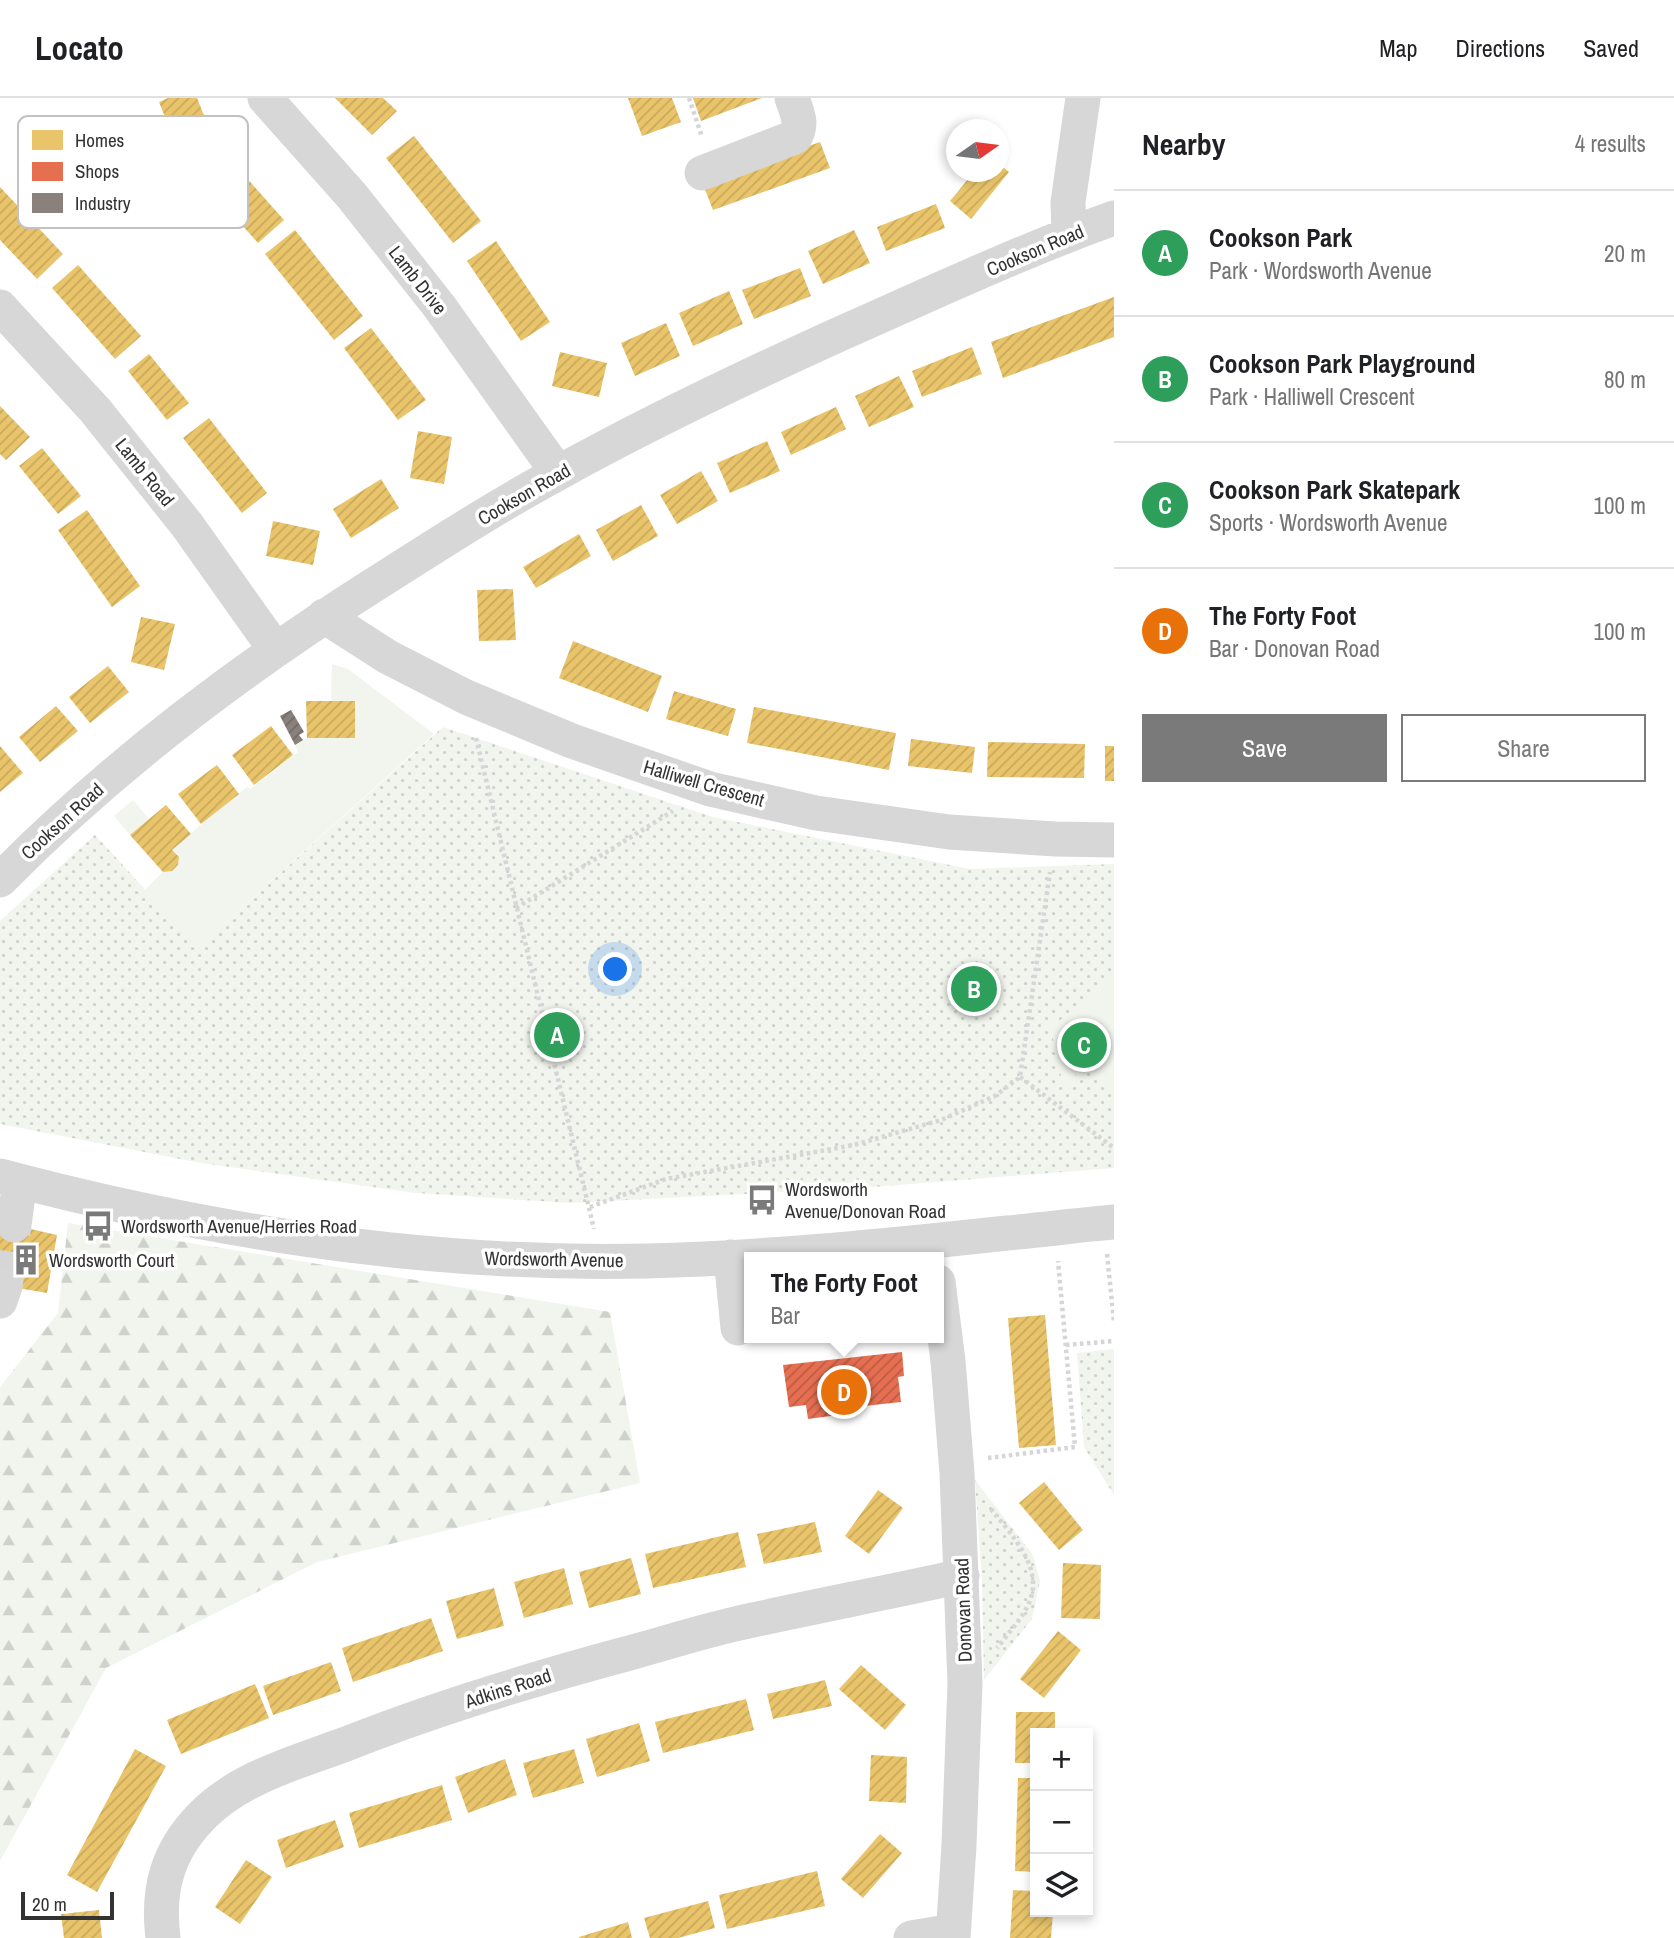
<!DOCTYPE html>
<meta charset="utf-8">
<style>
body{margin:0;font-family:"Archivo Narrow",sans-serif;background:#f6f6f6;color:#202124}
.controls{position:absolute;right:21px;bottom:21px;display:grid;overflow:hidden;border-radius:0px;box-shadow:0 4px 10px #0003}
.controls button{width:63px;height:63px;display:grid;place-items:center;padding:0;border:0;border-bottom:2px solid #e0e0e0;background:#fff;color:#202124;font:35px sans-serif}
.compass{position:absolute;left:946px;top:21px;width:63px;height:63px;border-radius:50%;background:#fff;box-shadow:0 4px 10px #0003;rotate:76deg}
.scale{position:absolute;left:21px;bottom:18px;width:93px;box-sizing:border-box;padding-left:7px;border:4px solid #333;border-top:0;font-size:19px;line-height:24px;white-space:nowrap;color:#333;-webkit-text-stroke:5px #fff;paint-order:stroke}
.you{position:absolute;left:616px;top:872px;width:24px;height:24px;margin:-18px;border:5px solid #fff;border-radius:50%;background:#1a73e8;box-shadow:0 0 0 10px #1a73e833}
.badge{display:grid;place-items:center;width:46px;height:46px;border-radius:50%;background:#7a7a7a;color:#fff;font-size:23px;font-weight:700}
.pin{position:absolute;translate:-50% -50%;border:4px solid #fff;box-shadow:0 2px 7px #0006}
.popup{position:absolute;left:744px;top:1154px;width:200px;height:91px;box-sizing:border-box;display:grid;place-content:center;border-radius:0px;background:#fff;filter:drop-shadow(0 2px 5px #0005);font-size:23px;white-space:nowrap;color:#757577}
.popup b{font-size:26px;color:#202124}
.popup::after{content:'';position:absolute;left:50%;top:100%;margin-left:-14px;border:14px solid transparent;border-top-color:#fff}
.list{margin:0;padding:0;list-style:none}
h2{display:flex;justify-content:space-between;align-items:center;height:91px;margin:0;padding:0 28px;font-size:30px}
h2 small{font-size:23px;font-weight:400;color:#757577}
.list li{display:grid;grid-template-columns:46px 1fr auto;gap:21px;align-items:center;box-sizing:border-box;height:126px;padding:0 28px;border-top:2px solid #e0e0e0}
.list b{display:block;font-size:26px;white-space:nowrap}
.list p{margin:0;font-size:23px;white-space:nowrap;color:#757577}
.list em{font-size:23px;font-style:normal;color:#757577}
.actions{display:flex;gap:14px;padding:21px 28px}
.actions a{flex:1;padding:16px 0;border:2px solid #7a7a7a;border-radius:0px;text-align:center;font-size:24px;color:#7a7a7a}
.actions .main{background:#7a7a7a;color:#fff}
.icon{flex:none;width:38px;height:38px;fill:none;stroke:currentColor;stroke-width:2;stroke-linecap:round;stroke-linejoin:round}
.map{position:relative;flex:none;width:1114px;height:1840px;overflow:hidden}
header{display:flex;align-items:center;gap:42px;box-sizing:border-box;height:98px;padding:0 35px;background:#fff;border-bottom:2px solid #e0e0e0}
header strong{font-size:33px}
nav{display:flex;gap:38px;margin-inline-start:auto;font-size:24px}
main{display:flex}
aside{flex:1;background:#fff}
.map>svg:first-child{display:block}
</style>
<header>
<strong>Locato</strong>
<nav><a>Map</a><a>Directions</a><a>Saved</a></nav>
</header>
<main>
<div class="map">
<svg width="1114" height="1840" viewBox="0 0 1114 1840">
<defs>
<pattern id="grass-dots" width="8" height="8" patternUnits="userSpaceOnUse" patternTransform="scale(1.75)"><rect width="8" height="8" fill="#f1f5ed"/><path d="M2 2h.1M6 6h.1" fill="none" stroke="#cfd2cc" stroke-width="1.8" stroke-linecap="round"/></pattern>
<pattern id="forest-firs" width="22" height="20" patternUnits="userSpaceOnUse" patternTransform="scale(1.75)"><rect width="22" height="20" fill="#f1f5ed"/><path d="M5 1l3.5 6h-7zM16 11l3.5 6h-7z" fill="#cfd2cc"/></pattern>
<pattern id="homes-hatch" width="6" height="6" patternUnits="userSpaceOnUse" patternTransform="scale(1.75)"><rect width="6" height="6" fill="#e9c46a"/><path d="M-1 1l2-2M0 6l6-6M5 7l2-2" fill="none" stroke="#c8a95c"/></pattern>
<pattern id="shops-hatch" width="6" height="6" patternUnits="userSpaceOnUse" patternTransform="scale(1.75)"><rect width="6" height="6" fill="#e76f51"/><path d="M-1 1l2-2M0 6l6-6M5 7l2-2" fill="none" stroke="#bc5c44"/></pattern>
<pattern id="industry-hatch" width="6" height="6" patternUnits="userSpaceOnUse" patternTransform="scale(1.75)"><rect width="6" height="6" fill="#8a817c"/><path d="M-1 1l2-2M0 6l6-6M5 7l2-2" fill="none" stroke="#716a66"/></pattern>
</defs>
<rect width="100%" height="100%" fill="#fff"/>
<path fill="url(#grass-dots)" d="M 443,629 L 713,719 L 970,771 L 1114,766 L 1114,1070 L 860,1090 L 570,1105 L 416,1095 L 201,1065 L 0,1026 L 0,823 L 95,737 L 198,849 Z
M 1114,1251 L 1114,1397 L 1084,1349 L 1077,1255 Z
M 975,1382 L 1033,1457 L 1040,1483 L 1032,1521 L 984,1582 L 982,1481 Z"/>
<path fill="url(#forest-firs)" d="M 68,1125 L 610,1214 L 640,1385 L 317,1464 L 106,1570 L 0,1763 L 0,1289 L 58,1215 Z"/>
<path fill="#f1f5ed" d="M 332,566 L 348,571 L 434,636 L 198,849 L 145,792 L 163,774 L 172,773 L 178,768 L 178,759 L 172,752 C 197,730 220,709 247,689 L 250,691 L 298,654 L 295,647 L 307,640 L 355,639 L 355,603 L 331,603 Z
M 133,702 L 149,721 L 130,737 L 114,718 Z
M 1114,879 L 1114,994 L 1090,967 L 1080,968 L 1065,997 L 1050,927 L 1062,921 Z"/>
<path fill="url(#homes-hatch)" d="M 168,0 L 197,0 L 213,40 L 179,54 L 159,4 Z
M 335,0 L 383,0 L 397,13 L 372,37 Z
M 628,0 L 672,0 L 681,24 L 642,38 Z
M 693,0 L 762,0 L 701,23 Z
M 414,38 L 481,123 L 453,145 L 386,60 Z
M 820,44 L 830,70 L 713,112 L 703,86 Z
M 220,50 L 284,122 L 258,145 L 194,74 Z
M 998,65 L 1009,74 L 971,121 L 950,103 L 974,74 L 998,74 Z
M 0,89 L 63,156 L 37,181 L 0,142 Z
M 936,106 L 945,130 L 886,153 L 877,129 Z
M 295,132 L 363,218 L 334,242 L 265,156 Z
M 854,132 L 870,165 L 823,186 L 808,153 Z
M 496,143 L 550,224 L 521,243 L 467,163 Z
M 78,167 L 141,238 L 115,261 L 52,190 Z
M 800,170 L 811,198 L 754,221 L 742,192 Z
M 729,193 L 743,226 L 693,248 L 679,215 Z
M 1114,199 L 1114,239 L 1003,280 L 991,244 Z
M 666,225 L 680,258 L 635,278 L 621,245 Z
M 371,230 L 426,302 L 398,322 L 344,250 Z
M 972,249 L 982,276 L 922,299 L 912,273 Z
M 560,254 L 607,265 L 599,299 L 552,288 Z
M 149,256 L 189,305 L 167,322 L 128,273 Z
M 899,278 L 914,309 L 869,329 L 855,298 Z
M 0,308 L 30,339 L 6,362 L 0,356 Z
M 836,309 L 846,331 L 791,357 L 781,334 Z
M 209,320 L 267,395 L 242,415 L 183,340 Z
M 418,333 L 452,339 L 444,386 L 410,380 Z
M 767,343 L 780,373 L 730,395 L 717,365 Z
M 42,350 L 81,398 L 58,416 L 19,368 Z
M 701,373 L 718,403 L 677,426 L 660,397 Z
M 381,381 L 399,410 L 351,440 L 333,411 Z
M 641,407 L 658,438 L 613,463 L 596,432 Z
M 87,412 L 140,488 L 112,509 L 58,432 Z
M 273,423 L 320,433 L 313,467 L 266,458 Z
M 579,436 L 591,458 L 536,490 L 523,469 Z
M 513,491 L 516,542 L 479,543 L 477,492 Z
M 141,519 L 175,526 L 164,572 L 131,564 Z
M 573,543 L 662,578 L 648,614 L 559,580 Z
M 108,568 L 129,594 L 90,625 L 69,599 Z
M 674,593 L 736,611 L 728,638 L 666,621 Z
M 306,603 L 355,603 L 355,640 L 307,640 Z
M 56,608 L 78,633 L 40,664 L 19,639 Z
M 754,609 L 896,635 L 889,672 L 747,645 Z
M 271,628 L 293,657 L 254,687 L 232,657 Z
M 911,641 L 975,649 L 972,675 L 908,668 Z
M 988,644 L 1085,646 L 1084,680 L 987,679 Z
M 0,648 L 23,675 L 0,694 Z
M 1105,648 L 1114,648 L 1114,683 L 1105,683 Z
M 217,667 L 239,696 L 201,726 L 178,696 Z
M 166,707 L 191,736 L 172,752 L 179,759 L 178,767 L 172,773 L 163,774 L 130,737 Z
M 0,1124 L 57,1137 L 47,1195 L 0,1187 Z
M 1045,1217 L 1056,1347 L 1019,1350 L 1008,1220 Z
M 1044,1384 L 1083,1432 L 1059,1452 L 1019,1405 Z
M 878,1392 L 903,1410 L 869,1456 L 845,1438 Z
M 815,1424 L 822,1454 L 764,1466 L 757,1436 Z
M 738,1434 L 746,1469 L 653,1490 L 645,1456 Z
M 631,1460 L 641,1496 L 589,1510 L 579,1474 Z
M 1063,1465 L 1101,1467 L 1100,1521 L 1061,1520 Z
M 564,1470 L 573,1506 L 524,1520 L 514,1484 Z
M 494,1490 L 504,1528 L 457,1541 L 446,1503 Z
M 431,1520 L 443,1553 L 353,1584 L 342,1550 Z
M 1058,1533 L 1081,1552 L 1044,1600 L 1020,1581 Z
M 331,1564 L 341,1593 L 273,1617 L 263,1588 Z
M 861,1567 L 906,1607 L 885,1632 L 839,1591 Z
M 825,1582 L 832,1608 L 773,1621 L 767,1596 Z
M 255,1586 L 269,1620 L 181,1656 L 167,1622 Z
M 746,1601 L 754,1632 L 663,1655 L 655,1624 Z
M 1016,1614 L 1055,1614 L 1055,1635 L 1035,1635 L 1035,1665 L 1015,1665 Z
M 639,1625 L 650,1663 L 597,1679 L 586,1641 Z
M 135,1651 L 166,1668 L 97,1794 L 67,1777 Z
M 574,1651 L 584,1685 L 533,1700 L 523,1665 Z
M 871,1657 L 907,1659 L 906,1705 L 869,1703 Z
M 505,1661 L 517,1697 L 468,1715 L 455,1679 Z
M 1018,1680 L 1035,1680 L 1035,1774 L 1015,1773 Z
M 442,1687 L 452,1722 L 359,1750 L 349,1715 Z
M 335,1722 L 344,1749 L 286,1770 L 277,1742 Z
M 880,1736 L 902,1755 L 863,1800 L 841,1781 Z
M 246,1762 L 272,1779 L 240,1826 L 215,1809 Z
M 817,1773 L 825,1808 L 727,1831 L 719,1797 Z
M 1013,1792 L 1035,1793 L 1035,1814 L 1053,1814 L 1051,1840 L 1010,1840 Z
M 708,1803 L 715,1830 L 678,1840 L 650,1840 L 644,1820 Z
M 99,1812 L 102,1840 L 64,1840 L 61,1816 Z
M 628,1824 L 632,1840 L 579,1840 L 579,1839 Z"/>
<path fill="url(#shops-hatch)" d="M 902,1254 L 904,1278 L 898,1279 L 901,1304 L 837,1311 L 838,1317 L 808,1321 L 806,1307 L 789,1309 L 783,1267 Z"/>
<path fill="url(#industry-hatch)" d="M 291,612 L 304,634 L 299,637 L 303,642 L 295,647 L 280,618 Z"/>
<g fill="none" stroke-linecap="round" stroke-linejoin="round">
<path stroke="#d6d6d6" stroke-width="35" stroke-dasharray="35 18" stroke-linecap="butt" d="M 5,1188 L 14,1127"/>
<path stroke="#d6d6d6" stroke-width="4.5" stroke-dasharray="3.5 3.5" stroke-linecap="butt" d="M 689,0 L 702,39
M 476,640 L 594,1131
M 516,810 L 673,713
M 1020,979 L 1114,1050
M 590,1109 L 666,1081 L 854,1047 L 941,1022 L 995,998 L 1020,979 L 1050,774
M 1107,1156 L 1114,1224
M 1066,1247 L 1114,1243
M 988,1360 L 1075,1349 L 1058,1163
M 991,1411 C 1013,1439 1048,1473 1026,1511 C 1018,1525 1007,1537 997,1550"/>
<path stroke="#d7d7d7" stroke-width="35" d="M 265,0 L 352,98 L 439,208 L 558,375
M 702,75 L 795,39 C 803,25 797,15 792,0
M 1069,136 L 1068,104 L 1083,0
M 0,209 L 95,312 L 187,427 L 275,551
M 324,518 L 388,559 L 466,599 L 572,643 L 710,691 L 816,715 L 949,734 L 1055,741 L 1114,742
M 0,782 C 110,670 237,574 369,490 C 432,450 495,409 560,374 C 652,323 747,278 842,235 C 932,195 1022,153 1114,120
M 0,1078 C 210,1134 430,1168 647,1163 C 767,1160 888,1148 1007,1135 C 1043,1132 1078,1127 1114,1124
M 14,1127 L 20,1083
M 731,1159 L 738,1230
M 938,1184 L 948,1263 L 957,1375 L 965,1585 L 959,1747 L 953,1840
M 0,1203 L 5,1188
M 163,1840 C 157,1792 167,1754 201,1719 C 238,1680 297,1664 346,1646 C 439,1609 536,1580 633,1554 C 666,1545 700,1534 735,1526 C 810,1509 886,1495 962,1478
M 911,1840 L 953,1833"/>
</g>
<defs>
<g id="bus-bare" transform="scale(2.415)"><path d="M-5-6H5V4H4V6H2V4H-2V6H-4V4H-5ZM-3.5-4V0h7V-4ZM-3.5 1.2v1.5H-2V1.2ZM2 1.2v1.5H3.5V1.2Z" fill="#7a7a7a" stroke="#fff" stroke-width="2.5" paint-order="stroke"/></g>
<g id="building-bare" transform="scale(2.415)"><path d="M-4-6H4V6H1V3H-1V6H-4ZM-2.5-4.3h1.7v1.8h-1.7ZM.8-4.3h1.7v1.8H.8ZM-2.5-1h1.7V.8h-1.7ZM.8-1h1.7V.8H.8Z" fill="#7a7a7a" stroke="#fff" stroke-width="2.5" paint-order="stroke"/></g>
</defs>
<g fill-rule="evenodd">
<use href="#bus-bare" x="762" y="1102"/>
<use href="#bus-bare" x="98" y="1128"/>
<use href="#building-bare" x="26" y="1162"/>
</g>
<g text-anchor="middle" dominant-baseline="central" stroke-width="7" stroke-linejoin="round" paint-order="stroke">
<g font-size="19" fill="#333" stroke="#fff">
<text transform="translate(1035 152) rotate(-23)">Cookson Road</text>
<text transform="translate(418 182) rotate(52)">Lamb Drive</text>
<text transform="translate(145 374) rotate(51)">Lamb Road</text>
<text transform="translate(524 396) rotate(-30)">Cookson Road</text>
<text transform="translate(704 685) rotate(16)">Halliwell Crescent</text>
<text transform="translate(62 723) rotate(-42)">Cookson Road</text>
<text transform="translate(554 1161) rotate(1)">Wordsworth Avenue</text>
<text transform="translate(963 1512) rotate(-92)">Donovan Road</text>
<text transform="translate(508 1590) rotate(-18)">Adkins Road</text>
</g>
<g font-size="19" fill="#333" stroke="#fff" text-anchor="start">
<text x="785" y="1091">Wordsworth<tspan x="785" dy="22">Avenue/Donovan Road</tspan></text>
<text x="121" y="1128">Wordsworth Avenue/Herries Road</text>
<text x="49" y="1162">Wordsworth Court</text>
</g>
</g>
<rect x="18" y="18" width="230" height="112" rx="10" fill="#fff" stroke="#c2c2c2" stroke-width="2"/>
<rect x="32" y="32" width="31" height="20" fill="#e9c46a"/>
<rect x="32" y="64" width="31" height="19" fill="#e76f51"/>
<rect x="32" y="95" width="31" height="20" fill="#8a817c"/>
<g font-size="19" fill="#333">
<text x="75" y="49">Homes</text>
<text x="75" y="80">Shops</text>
<text x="75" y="112">Industry</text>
</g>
</svg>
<div class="controls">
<button>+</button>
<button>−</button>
<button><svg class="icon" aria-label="layers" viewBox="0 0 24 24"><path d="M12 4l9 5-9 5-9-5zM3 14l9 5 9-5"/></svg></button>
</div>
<svg class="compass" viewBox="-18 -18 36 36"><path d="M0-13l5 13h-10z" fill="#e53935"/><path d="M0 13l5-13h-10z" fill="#757577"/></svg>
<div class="scale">20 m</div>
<div class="you"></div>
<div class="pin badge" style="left:557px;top:937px;background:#2e9e5b">A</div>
<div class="pin badge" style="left:974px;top:891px;background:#2e9e5b">B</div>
<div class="pin badge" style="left:1084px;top:947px;background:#2e9e5b">C</div>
<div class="pin badge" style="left:844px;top:1294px;background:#e8710a">D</div>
<div class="popup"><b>The Forty Foot</b>Bar</div>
</div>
<aside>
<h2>Nearby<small>4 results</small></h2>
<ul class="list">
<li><span class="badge" style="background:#2e9e5b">A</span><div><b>Cookson Park</b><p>Park · Wordsworth Avenue</p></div><em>20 m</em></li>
<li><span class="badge" style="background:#2e9e5b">B</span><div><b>Cookson Park Playground</b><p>Park · Halliwell Crescent</p></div><em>80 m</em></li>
<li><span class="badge" style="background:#2e9e5b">C</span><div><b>Cookson Park Skatepark</b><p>Sports · Wordsworth Avenue</p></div><em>100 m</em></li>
<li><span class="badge" style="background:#e8710a">D</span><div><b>The Forty Foot</b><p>Bar · Donovan Road</p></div><em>100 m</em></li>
</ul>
<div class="actions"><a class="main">Save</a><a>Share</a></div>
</aside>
</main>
